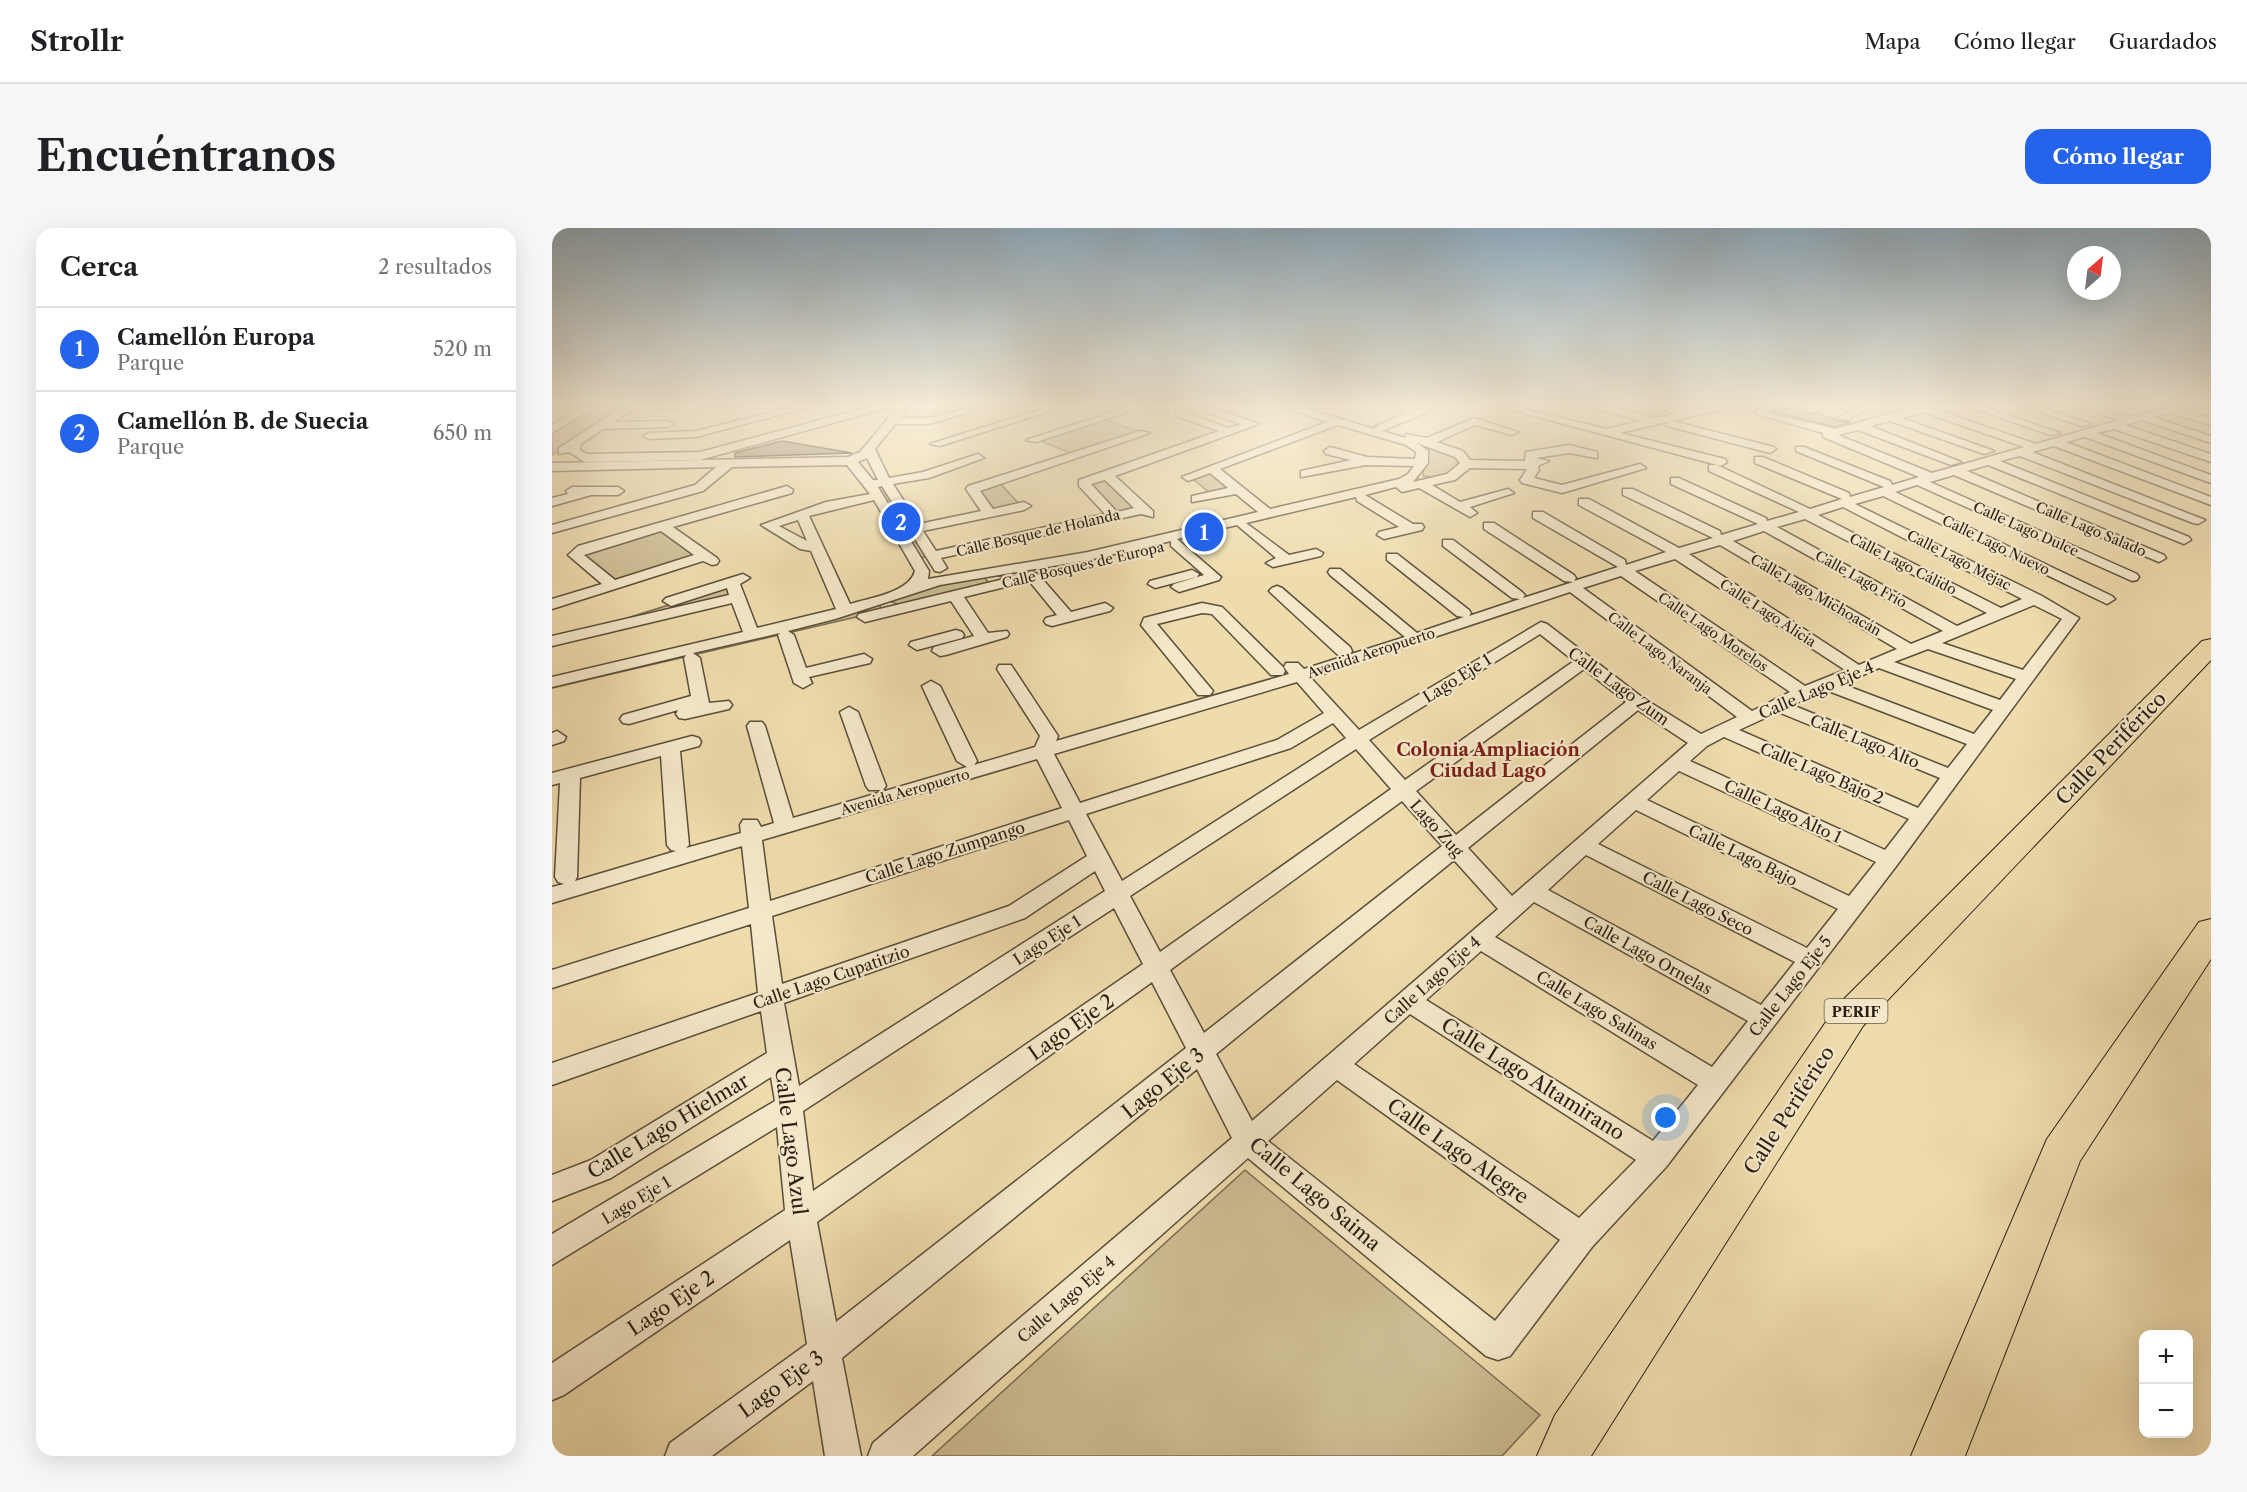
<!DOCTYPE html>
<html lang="es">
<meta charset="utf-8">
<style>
body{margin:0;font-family:"Libre Caslon Text",serif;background:#f6f6f6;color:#202124}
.controls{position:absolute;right:18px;bottom:18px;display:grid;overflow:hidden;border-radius:12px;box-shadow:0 6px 24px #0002}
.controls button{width:54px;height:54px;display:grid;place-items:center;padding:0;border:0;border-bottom:2px solid #e0e0e0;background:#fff;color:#202124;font:30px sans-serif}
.compass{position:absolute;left:1515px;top:18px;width:54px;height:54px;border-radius:50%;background:#fff;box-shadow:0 6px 24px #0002;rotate:28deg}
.you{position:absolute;left:1114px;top:890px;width:21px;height:21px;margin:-15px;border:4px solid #fff;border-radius:50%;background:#1a73e8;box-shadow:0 0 0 9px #1a73e833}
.badge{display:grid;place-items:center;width:39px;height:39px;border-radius:50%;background:#2563eb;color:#fff;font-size:20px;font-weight:700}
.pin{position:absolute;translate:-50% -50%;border:3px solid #fff;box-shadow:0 2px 6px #0006}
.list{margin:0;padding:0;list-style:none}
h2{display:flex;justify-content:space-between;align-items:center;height:78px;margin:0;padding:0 24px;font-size:26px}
h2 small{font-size:20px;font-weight:400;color:#757577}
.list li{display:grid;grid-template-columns:39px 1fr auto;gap:18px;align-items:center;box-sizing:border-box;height:84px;padding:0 24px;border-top:2px solid #e0e0e0}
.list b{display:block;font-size:22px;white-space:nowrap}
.list p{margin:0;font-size:20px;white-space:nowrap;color:#757577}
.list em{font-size:20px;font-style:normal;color:#757577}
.map{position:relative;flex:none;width:1659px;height:1228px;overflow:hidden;border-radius:18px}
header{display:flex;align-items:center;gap:36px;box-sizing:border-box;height:84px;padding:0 30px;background:#fff;border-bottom:2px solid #e0e0e0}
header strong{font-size:28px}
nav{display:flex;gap:33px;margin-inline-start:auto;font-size:21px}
.intro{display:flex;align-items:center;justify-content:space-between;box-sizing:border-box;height:144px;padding:0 36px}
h1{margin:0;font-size:42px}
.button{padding:15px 27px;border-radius:18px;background:#2563eb;color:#fff;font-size:21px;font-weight:700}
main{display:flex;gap:36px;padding:0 36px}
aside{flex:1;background:#fff;border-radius:18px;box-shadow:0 6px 24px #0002}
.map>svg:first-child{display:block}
</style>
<header>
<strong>Strollr</strong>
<nav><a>Mapa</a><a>Cómo llegar</a><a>Guardados</a></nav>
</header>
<div class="intro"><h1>Encuéntranos</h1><a class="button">Cómo llegar</a></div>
<main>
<aside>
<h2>Cerca<small>2 resultados</small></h2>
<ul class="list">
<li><span class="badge">1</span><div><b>Camellón Europa</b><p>Parque</p></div><em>520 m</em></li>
<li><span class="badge">2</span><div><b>Camellón B. de Suecia</b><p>Parque</p></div><em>650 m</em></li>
</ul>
</aside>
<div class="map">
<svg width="1659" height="1228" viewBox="0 0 1659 1228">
<rect width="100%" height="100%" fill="#efdcad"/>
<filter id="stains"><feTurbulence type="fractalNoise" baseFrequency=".00333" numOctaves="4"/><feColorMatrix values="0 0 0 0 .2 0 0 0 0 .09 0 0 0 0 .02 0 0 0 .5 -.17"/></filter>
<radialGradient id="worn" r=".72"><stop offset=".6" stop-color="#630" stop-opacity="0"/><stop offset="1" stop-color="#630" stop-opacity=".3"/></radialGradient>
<path fill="#cdbc93" stroke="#7a6d53" stroke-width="1.5" d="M 47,176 L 79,176 L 0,227 L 0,205 Z
M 1059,176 L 1095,176 L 1129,186 L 1107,191 L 1055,178 Z
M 551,191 L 587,204 L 521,226 L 486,212 Z
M 881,220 L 901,225 L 909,236 L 907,241 L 888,250 L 871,248 L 873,223 Z
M 659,243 L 681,262 L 660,267 L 641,251 Z
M 554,249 L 587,282 L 566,286 L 537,254 Z
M 864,249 L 870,253 L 445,355 L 450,349 L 441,347 L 531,331 Z
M 447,254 L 468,277 L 441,282 L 423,261 Z
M 330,256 L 375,328 L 367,331 L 324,258 Z
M 108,302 L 147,327 L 64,354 L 27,325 Z
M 432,349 L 437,355 L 348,377 L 340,374 C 357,356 408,353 432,349 Z
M 177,358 L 181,372 L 72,391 Z
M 326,374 L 329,380 L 334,382 L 0,460 L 0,456 Z
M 693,942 L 988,1187 L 950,1228 L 380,1228 Z"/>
<path fill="#8f8163" stroke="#281e13" stroke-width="1.5" d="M 1242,180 L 1253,182 L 1255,186 L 1266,185 L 1284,192 L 1299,194 L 1283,199 L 1221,184 L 1222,181 Z
M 230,213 L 300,225 L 183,229 L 183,225 Z"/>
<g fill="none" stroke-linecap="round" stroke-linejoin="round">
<g stroke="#5a4e3a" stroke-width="3">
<path id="minor" d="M 35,176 L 47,176 L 0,205 L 0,197 Z
M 75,176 L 188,176 L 183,179 L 83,180 L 62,194 L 116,193 L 122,196 L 116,199 L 51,201 L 29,216 L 28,222 L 35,226 L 148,224 L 328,176 L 356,177 L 357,179 L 349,190 L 377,190 L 417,180 L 417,184 L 378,196 L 343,196 L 323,221 L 337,250 L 371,244 L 426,226 L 432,230 L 377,250 L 341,256 L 367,296 L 429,283 L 414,261 L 416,258 L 588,203 L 598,205 L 428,263 L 441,281 L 472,274 L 479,278 L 472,282 L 371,303 L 384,323 L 553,286 L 527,258 L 527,252 L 667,203 L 624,188 L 624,184 L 632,184 L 676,200 L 689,196 L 651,183 L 651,179 L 655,178 L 707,196 L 563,248 L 601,283 L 601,289 L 589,286 L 389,330 L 395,340 L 388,344 L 383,343 L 330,258 L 326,259 L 377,343 L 376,351 L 536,324 L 706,284 L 684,266 L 640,274 L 640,268 L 676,260 L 658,245 L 636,253 L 630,249 L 775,194 L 723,176 L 738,176 L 823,201 L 824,198 L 855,185 L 832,176 L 847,176 L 865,181 L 878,179 L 878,183 L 830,203 L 854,210 L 854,206 L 875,210 L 922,190 L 966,204 L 960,207 L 923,197 L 885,214 L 911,223 L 918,232 L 973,233 L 974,224 L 1017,217 L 1045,224 L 1045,230 L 1017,225 L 984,230 L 997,233 L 986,238 L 987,242 L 982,250 L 1010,257 L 1088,236 L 1094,240 L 1010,265 L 970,255 L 968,252 L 975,241 L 918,240 L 903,252 L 880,257 L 908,274 L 956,261 L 962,265 L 918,279 L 925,285 L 918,289 L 867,260 L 850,264 L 844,259 L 813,267 L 861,296 L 870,296 L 872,299 L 870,302 L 832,311 L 825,307 L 827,304 L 847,299 L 805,273 L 804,269 L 694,295 L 737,327 L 764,321 L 771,325 L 769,328 L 721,339 L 714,335 L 724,330 L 685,297 L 625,311 L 669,349 L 667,352 L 627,364 L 619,359 L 622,356 L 652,347 L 619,318 L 619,313 L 536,332 L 388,357 L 283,391 L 236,403 L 242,407 L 254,440 L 312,426 L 320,431 L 318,435 L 257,449 L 260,455 L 251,460 L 242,455 L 226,407 L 228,405 L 141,425 L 148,430 L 157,475 L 177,473 L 180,477 L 177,481 L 133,491 L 127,490 L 124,486 L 126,482 L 77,496 L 71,495 L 68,491 L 71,487 L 139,468 L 132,430 L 134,427 L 0,459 L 0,449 L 191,404 L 180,375 L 0,418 L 0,408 L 177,367 L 175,360 L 119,378 L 111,373 L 114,370 L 191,346 L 198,350 L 188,356 L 205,400 L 284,381 L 259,323 L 248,321 L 209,297 L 274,274 L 318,266 L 295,237 L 180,239 L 151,263 L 0,305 L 0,297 L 143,257 L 164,239 L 0,243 L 0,235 L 296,229 L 308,224 L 344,181 L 335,180 L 148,232 L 33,234 L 17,224 L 7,226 L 7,220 ZM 786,197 L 854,217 L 864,224 L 863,231 L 815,229 L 778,219 L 772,223 L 774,226 L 799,232 L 749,243 L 749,249 L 814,237 L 862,238 L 856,246 L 847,251 L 718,281 L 668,241 ZM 865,215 L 903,229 L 908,235 L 895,246 L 861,254 L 876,235 L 876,223 ZM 315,230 L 326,252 L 321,252 L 306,234 ZM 553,252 L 582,280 L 565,284 L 539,256 ZM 322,272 L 363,343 C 357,365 317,370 298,376 L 257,288 ZM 246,292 L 255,313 L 227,298 Z
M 252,176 L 268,176 L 144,209 L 97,211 L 91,208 L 97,205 L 144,203 Z
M 505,176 L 517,177 L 388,218 L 378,216 Z
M 586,176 L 601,176 L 484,214 L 474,212 Z
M 937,176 L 953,176 L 1054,201 L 1090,193 L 1034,178 L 1033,176 L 1049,176 L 1103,190 L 1123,186 L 1097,176 L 1112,176 L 1137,183 L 1168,176 L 1244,176 L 1239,179 L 1181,179 L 1120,193 L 1222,219 L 1224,221 L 1218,225 L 1115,198 L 1115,194 L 1068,205 L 1173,231 L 1175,234 L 1169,238 Z
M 1263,176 L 1275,176 L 1263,184 L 1255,184 L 1255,180 Z
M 1312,176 L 1325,176 L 1294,192 L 1284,190 Z
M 1392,176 L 1382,181 L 1484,216 L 1567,192 L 1520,176 C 1540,176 1564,189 1580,188 C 1601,187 1619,176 1640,176 L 1629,181 L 1659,190 L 1659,197 L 1617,185 L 1601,189 L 1659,208 L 1659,215 L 1590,192 L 1573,197 L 1659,226 L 1659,234 L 1562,201 L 1545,205 L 1659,247 L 1659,255 L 1533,209 L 1514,214 L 1659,269 L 1659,277 L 1502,218 L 1480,224 L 1653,292 L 1646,296 L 1641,295 L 1468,228 L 1448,233 L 1637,309 L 1639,312 L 1632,316 L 1436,237 L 1415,243 L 1612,327 L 1614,330 L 1607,334 L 1402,247 L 1378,254 L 1585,346 L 1587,349 L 1585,352 L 1580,353 L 1365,257 L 1343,264 L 1560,368 L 1563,371 L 1555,376 L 1331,268 L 1303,276 L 1490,368 L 1527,390 L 1345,637 L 1114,939 L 1040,1019 L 958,1128 L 946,1132 L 934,1128 L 696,930 L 361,1228 L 316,1228 L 321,1215 L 680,910 L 645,841 L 290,1130 L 309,1228 L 273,1228 L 261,1153 L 160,1228 L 113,1228 L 118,1215 L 255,1116 L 238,1012 L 12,1167 L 0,1172 L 0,1135 L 233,982 L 225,899 L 0,1037 L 0,1006 L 223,873 L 219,849 L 59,950 L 0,973 L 0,947 L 39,932 L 215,825 L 209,783 L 0,857 L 0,835 L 206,765 L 199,696 L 0,760 L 0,742 L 197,680 L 190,618 L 0,675 L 0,659 L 12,656 L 6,654 L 3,649 L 8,555 L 0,557 L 0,545 L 140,508 L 147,510 L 149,514 L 147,518 L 128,523 L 137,617 L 134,620 L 189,605 L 188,597 L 191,592 L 205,592 L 209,599 L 222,595 L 195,498 L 198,494 L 210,494 L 213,498 L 241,590 L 483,519 L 488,508 L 445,441 L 447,437 L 459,437 L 506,508 L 504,513 L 737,446 L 732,439 L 734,435 L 746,435 L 752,441 L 853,409 L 778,347 L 776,344 L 778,341 L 788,341 L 865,405 L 912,389 L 905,388 L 835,332 L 835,326 L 845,326 L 917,382 L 919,385 L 917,388 L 968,371 L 960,370 L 891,318 L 891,312 L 901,312 L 970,364 L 973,367 L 971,370 L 1021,354 L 1012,353 L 932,301 L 932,295 L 942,295 L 1022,347 L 1024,350 L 1022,353 L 1066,339 L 981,290 L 981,284 L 991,284 L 1073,332 L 1074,337 L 1114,324 L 1027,277 L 1027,271 L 1037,271 L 1127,320 L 1161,310 L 1071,267 L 1071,261 L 1081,261 L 1168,303 L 1169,307 L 1206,296 L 1119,256 L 1119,250 L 1127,250 L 1214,290 L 1215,293 L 1247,284 L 1157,243 L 1157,237 L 1165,237 L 1258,281 L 1290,271 L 1203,235 L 1203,229 L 1211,229 L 1297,265 L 1298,269 L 1332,259 L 1244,223 L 1244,219 L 1252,219 L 1338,253 L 1340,257 L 1367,249 L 1271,209 L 1271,205 L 1204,186 L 1204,182 L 1283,201 L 1370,177 ZM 1371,184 L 1472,219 L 1380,245 L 1286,207 L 1306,202 L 1399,237 L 1409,234 L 1318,198 L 1338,193 L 1432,226 L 1442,223 L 1350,190 ZM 1291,279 L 1470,371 L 1449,380 L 1266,287 ZM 1253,291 L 1435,385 L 1405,398 L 1225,299 ZM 1212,303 L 1391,403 L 1359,416 L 1181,313 ZM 1168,317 L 1345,421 L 1307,437 L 1137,326 ZM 1123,331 L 1293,442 L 1253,458 L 1083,343 ZM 1069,348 L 1238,464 L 1200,483 L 1031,360 ZM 1018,364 L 1185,489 L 1149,506 L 1091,470 L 995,396 L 989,394 L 807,502 L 759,450 ZM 1482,377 L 1510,391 L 1471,442 L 1390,415 ZM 988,406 L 1022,433 L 853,552 L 817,512 ZM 1376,421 L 1464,451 L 1448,472 L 1342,434 ZM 1327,440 L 1441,482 L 1422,506 L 1290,456 ZM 1032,441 L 1074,474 L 904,607 L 864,563 ZM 745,454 L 772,485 L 725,512 L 528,575 L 502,526 ZM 1274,462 L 1415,516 L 1396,540 L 1240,477 ZM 1086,482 L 1136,515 L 960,668 L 916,620 ZM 1226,484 L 1388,550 L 1366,580 L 1187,502 ZM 781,495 L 794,510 L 570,653 L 534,586 L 739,520 ZM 1172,509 L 1357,591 L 1333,622 L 1138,533 L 1155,518 ZM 804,521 L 839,561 L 608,724 L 578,668 ZM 109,528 L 115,617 L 119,622 L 124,623 L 23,653 L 25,649 L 28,550 ZM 485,531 L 510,580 L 218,673 L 210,612 ZM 1127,543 L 1324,634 L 1297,668 L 1095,572 ZM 850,573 L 890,618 L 652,805 L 618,742 ZM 1084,582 L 1286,681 L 1255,720 L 1046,616 ZM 517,592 L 535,628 L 457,678 L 230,756 L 220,688 ZM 1034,627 L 1243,734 L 1209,777 L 996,662 ZM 902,632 L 946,681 L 700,893 L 664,826 ZM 543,643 L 553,663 L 247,858 L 232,775 L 473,690 ZM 982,674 L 1196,793 L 1160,839 L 943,709 ZM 562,680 L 591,736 L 261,963 L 251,883 ZM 929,723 L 1146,857 L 1101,913 L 874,772 ZM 600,754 L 634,820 L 284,1094 L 265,994 ZM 858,786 L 1084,932 L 1027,990 L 802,836 ZM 785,852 L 1008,1012 L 943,1093 L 716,913 Z
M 1409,176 L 1424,176 L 1508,205 L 1498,207 Z
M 1464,176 L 1479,176 L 1540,196 L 1530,198 Z
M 1647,176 L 1659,176 L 1659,181 L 1648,178 Z
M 235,258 L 241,262 L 240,265 L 121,299 L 165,330 L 167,333 L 165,336 L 160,337 L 151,333 L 0,381 L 0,371 L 50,356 L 16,327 L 26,318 ZM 109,303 L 142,327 L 63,352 L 32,327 Z
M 20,259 L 66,259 L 72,263 L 66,267 L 39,267 L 0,278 L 0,270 L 16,266 L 14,263 Z
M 640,342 L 647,346 L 645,349 L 603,360 L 596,356 L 598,353 Z
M 481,345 L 486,346 L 519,384 L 553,375 L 561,380 L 558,383 L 500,398 L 494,396 L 492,393 L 494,390 L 505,387 L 474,349 Z
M 452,351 L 457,352 L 459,355 L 457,358 L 412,369 L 436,405 L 455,403 L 457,406 L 455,409 L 394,427 L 388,428 L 380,423 L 382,419 L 422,408 L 399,373 L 313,394 L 305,389 L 307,386 Z
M 725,358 L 730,360 L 798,419 L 800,423 L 798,427 L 786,427 L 720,366 L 717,363 L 720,360 Z
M 650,375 L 670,379 L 731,439 L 733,443 L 731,447 L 719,447 L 660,386 L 650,385 L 605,396 L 661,463 L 658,467 L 646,467 L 589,397 L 592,390 Z
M 404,402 L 410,404 L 412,407 L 410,410 L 365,422 L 357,417 L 359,414 Z
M 379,453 L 388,458 L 425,533 L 422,537 L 415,539 L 405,533 L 370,458 Z
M 297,479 L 306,484 L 334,558 L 331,562 L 317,562 L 314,558 L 288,484 Z
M 5,503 L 14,509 L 12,513 L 0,517 L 0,505 Z"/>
</g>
<g stroke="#281e13" stroke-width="2">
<path id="highway" d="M 1659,411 L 1659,432 L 1311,798 L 1039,1228 L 985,1228 L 1003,1187 L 1285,778 L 1650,413 Z
M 1659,691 L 1659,731 L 1528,933 L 1413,1228 L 1359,1228 L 1495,911 L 1647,694 Z"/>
</g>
<use href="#minor" fill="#f5e8ca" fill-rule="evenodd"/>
<use href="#highway" fill="#efdcad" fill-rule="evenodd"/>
</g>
<linearGradient id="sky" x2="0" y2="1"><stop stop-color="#8faabc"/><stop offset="0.51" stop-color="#f8efda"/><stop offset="1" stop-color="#f8efda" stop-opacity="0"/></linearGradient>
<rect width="1659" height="348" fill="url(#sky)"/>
<g text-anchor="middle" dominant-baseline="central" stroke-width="4.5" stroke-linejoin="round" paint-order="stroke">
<g font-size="14" fill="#281e13" stroke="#f5e8ca">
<text transform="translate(1474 301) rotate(24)">Calle Lago Dulce</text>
<text transform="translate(1539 301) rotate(23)">Calle Lago Salado</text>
<text transform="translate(486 305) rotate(-13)">Calle Bosque de Holanda</text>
<text transform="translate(1444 317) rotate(26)">Calle Lago Nuevo</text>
<text transform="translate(1407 332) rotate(27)">Calle Lago Mejac</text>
<text transform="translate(1351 336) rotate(27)">Calle Lago Cálido</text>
<text transform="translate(531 337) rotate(-13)">Calle Bosques de Europa</text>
<text transform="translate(1309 351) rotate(29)">Calle Lago Frío</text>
<text transform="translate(1264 367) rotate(30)">Calle Lago Michoacán</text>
<text transform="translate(1216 385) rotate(33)">Calle Lago Alicia</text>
<text transform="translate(1161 404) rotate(34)">Calle Lago Morelos</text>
<text transform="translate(819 425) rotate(-18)">Avenida Aeropuerto</text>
<text transform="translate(1108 425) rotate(37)">Calle Lago Naranja</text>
<text transform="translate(353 564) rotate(-16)">Avenida Aeropuerto</text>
</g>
<rect fill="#f5e8ca" stroke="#665b4a" stroke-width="1.5" x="1272.5" y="771" width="63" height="24" rx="4.5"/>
<g font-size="15" font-weight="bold" fill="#281e13">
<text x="1304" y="783">PERIF</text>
</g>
<g font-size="16" fill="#281e13" stroke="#f5e8ca">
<text transform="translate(905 450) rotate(-32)">Lago Eje 1</text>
<text transform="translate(1067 458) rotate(36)">Calle Lago Zum</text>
<text transform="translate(1264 462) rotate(-23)">Calle Lago Eje 4</text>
<text transform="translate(1313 513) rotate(22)">Calle Lago Alto</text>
<text transform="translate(1270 545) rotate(23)">Calle Lago Bajo 2</text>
<text transform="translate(1231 583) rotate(25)">Calle Lago Alto 1</text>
<text transform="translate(885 600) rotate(48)">Lago Zug</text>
<text transform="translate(393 624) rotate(-18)">Calle Lago Zumpango</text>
<text transform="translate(1191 627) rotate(26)">Calle Lago Bajo</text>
<text transform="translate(1146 675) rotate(27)">Calle Lago Seco</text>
<text transform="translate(495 712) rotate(-33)">Lago Eje 1</text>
<text transform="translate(1096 727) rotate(29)">Calle Lago Ornelas</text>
<text transform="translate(279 749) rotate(-19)">Calle Lago Cupatitzio</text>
<text transform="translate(880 752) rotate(-42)">Calle Lago Eje 4</text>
<text transform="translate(1238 758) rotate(-52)">Calle Lago Eje 5</text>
<text transform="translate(1045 782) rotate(31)">Calle Lago Salinas</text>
<text transform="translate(84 972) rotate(-31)">Lago Eje 1</text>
<text transform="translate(514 1071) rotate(-41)">Calle Lago Eje 4</text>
</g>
<g font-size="18" font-weight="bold" fill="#7a1f14" stroke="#f5e8ca">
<text x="936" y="522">Colonia Ampliación<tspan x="936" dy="21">Ciudad Lago</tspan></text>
</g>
<g font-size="20" fill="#281e13" stroke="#f5e8ca">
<text transform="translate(1559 520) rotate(-46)">Calle Periférico</text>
<text transform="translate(519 799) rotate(-35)">Lago Eje 2</text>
<text transform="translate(981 851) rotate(32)">Calle Lago Altamirano</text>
<text transform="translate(611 855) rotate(-39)">Lago Eje 3</text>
<text transform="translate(1237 882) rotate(-57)">Calle Periférico</text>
<text transform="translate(116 898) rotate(-31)">Calle Lago Hielmar</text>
<text transform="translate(239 913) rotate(83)">Calle Lago Azul</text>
<text transform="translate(906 923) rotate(35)">Calle Lago Alegre</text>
<text transform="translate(763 966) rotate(40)">Calle Lago Saima</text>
<text transform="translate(119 1075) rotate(-34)">Lago Eje 2</text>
<text transform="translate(229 1156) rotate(-36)">Lago Eje 3</text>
</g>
</g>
<rect width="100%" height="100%" filter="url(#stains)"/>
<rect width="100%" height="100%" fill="url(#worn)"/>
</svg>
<div class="controls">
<button>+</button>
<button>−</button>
</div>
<svg class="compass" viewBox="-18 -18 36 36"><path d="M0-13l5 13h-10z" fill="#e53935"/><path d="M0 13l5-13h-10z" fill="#757577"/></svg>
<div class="you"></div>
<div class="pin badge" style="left:652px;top:304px">1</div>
<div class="pin badge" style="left:349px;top:294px">2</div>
</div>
</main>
